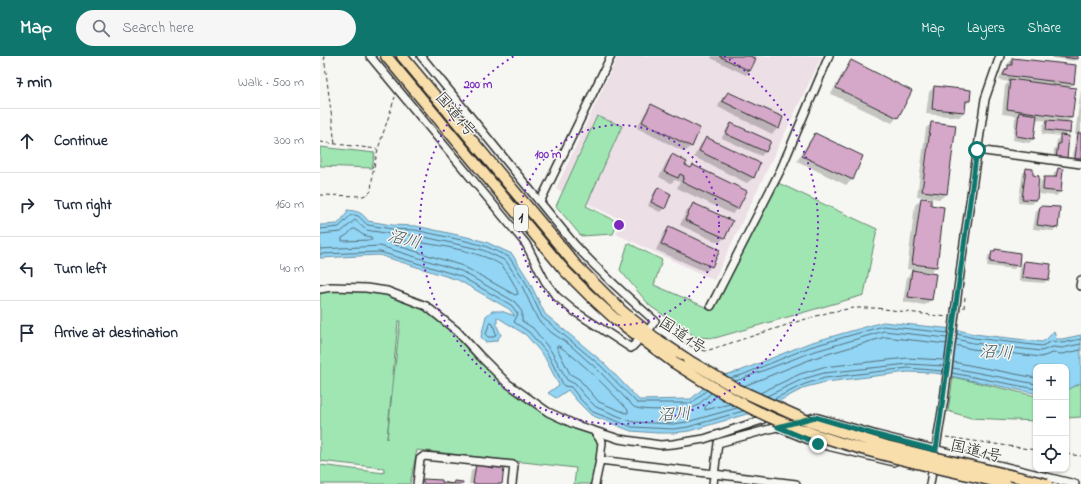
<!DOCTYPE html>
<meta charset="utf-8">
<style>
body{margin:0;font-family:"Indie Flower","Klee One",sans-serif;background:#f6f6f7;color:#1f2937}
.controls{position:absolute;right:12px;bottom:12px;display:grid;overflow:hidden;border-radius:8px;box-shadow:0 1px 3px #0004}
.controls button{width:36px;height:36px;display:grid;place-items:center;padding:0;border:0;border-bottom:1px solid #e0e1e3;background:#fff;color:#1f2937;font:20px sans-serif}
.stop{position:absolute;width:12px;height:12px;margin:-9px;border:3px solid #0f766e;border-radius:50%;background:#fff}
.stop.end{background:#0f766e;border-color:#fff;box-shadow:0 1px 4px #0008}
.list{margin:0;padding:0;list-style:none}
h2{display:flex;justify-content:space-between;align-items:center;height:52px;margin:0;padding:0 16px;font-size:17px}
h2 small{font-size:13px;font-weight:400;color:#747a83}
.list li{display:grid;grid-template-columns:26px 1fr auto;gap:12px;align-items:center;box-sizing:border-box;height:64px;padding:0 16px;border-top:1px solid #e0e1e3}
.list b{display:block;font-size:15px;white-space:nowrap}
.list em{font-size:13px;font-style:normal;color:#747a83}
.icon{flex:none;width:22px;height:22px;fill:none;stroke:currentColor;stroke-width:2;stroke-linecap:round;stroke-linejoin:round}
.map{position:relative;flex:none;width:761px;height:428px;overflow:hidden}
header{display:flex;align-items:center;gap:24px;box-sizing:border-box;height:56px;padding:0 20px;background:#0f766e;color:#fff}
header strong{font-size:19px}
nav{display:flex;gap:22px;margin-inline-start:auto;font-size:14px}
.search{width:280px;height:36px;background:#f6f6f7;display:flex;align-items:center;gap:10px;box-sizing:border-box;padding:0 14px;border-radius:22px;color:#747a83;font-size:15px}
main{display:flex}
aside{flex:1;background:#fff}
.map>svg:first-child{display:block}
</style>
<header>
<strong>Map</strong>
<div class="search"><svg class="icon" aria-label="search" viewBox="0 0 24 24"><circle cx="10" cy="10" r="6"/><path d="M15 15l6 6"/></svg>Search here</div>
<nav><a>Map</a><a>Layers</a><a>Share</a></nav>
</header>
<main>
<aside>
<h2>7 min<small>Walk · 500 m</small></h2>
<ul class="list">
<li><svg class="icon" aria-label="ahead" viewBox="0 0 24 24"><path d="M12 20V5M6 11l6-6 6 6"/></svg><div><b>Continue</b></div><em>300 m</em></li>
<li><svg class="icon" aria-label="right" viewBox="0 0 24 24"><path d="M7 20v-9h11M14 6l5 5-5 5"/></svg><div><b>Turn right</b></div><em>160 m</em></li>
<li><svg class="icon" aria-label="left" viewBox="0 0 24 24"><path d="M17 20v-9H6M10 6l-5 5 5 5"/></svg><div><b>Turn left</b></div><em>40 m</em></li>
<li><svg class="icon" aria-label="arrive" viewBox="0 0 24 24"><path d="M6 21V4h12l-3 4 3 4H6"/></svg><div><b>Arrive at destination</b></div></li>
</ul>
</aside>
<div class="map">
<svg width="761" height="428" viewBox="0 0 761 428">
<rect width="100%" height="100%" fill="#f6f6f2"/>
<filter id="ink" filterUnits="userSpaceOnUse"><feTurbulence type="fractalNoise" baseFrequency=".025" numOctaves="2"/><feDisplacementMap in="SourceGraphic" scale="8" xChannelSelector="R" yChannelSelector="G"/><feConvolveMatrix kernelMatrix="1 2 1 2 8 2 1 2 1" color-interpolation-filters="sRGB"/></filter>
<g filter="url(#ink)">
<path fill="#ecdfe6" d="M 298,0 L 502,0 L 394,224 L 296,178 L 302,164 L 236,133 Z"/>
<path fill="#a0e6b3" stroke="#66886f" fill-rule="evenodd" d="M 277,60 L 302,70 L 266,150 L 298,166 L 293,178 L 261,180 L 236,150 Z
M 0,91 L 55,97 L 52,112 L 0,110 Z
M 454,125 L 557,173 L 544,239 L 395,282 L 376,281 L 330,250 L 300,214 L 308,187 L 342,204 L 334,229 L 390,253 Z
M 11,234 L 63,237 L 98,249 L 119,260 L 195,335 L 230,357 L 274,375 L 282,389 L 274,428 L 254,428 L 256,412 L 97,394 L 90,428 L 0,428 L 0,409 L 64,417 L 64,412 L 0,405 L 0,235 ZM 78,265 L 80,265 L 67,383 Z
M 633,321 L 716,340 L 716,365 L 651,362 L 628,355 Z
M 761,325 L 761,361 L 746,362 L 746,332 Z"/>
<path fill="#92d5f4" stroke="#6991a4" d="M 27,154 C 37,155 42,156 48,165 L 72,169 L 96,170 L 147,181 L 166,186 L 192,198 L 208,223 L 225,258 L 284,307 L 319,344 L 371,343 L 388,328 L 387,323 L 420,315 L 489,287 L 563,266 L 634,273 L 654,278 L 722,286 L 727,283 L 734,275 L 736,283 L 742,283 L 761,279 L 761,327 L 746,334 L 746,311 L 716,311 L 716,340 L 714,337 L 615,317 L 588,316 L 506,326 L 486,331 L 461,344 L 427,358 L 369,375 L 353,377 L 337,377 L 311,375 L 271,359 L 258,346 L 248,334 L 236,342 L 228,337 L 239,329 L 224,300 L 206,279 L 177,261 L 177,270 L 181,279 L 176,285 L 165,286 L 161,281 L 166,260 L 172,255 L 181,255 L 195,260 L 189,253 L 138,224 L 59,199 L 0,202 L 0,169 L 18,168 L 27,157 Z"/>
<path fill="#0003" d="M 392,0 L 437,0 L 430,15 L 426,19 L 391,2 Z
M 732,0 L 757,0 L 754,5 L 732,2 Z
M 692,3 L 753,27 L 749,32 L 751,62 L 746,67 L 749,76 L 745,80 L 746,103 L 733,106 L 734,93 L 736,91 L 737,84 L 741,80 L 722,78 L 723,69 L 727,65 L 716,63 L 713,83 L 709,87 L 693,84 L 695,62 L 697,60 L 682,58 L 685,30 L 689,26 L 679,24 L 683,15 L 687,12 L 687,9 Z
M 531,5 L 577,61 L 572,67 L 511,38 L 526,11 Z
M 614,31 L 649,45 L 645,49 L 644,56 L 639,61 L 606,58 L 609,36 Z
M 761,33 L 761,107 L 752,107 L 755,82 L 757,79 L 755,79 Z
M 408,37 L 458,72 L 452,78 L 398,51 L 402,42 Z
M 331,49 L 371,90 L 365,96 L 317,72 L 326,55 Z
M 612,67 L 626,138 L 620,143 L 597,140 L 606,72 Z
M 411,68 L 449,86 L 445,96 L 441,100 L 402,82 L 407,72 Z
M 496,79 L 542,101 L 532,124 L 526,129 L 477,105 L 490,84 Z
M 386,83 L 439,107 L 433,122 L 427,127 L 374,101 L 381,88 Z
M 352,100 L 364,110 L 370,113 L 373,110 L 418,153 L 412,158 L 357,132 L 360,126 L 355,124 L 351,127 L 339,121 L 347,105 Z
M 707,113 L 716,144 L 712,148 L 698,147 L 703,117 Z
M 738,113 L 742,114 L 740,136 L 736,140 L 719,138 L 720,126 L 724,122 L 733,122 L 734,117 Z
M 338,132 L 344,152 L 340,156 L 328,150 L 334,136 Z
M 601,143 L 616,210 L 610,216 L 587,213 L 595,149 Z
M 373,148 L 404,182 L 399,187 L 360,169 L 367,154 Z
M 720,151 L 737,171 L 733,175 L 713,173 L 716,155 Z
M 349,172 L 391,210 L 386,216 L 336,194 L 344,177 Z
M 675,194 L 699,197 L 698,209 L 694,213 L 667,210 L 668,200 Z
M 704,206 L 728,223 L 724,227 L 699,225 L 700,210 Z
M 592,215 L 611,244 L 605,249 L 583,246 L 587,221 Z
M 157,409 L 181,428 L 149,428 L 151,415 Z"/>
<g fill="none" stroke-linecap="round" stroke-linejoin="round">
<path stroke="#546f7b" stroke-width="1" d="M 0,173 L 19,171 L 31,159 C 41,158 41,165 48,169 L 72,173 L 95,174 L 146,185 L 165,190 L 189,201 L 205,225 L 222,261 L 281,310 L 317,347 L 372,347 L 387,334
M 33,173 L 35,173 L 43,179 L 51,181 L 52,184 L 22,185 L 22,182 L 27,179 Z
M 0,178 L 21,176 L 35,164 L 46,174 L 71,178 L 95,179 L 145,190 L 163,194 L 186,205 L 201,228 L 218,264 L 232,277 L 250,289 L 278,314 L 314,351 C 325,356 359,353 372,352 L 377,350 L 391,337
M 72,184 C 98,185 160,194 181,209 C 186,213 197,232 198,238 L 195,239 L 143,210 L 72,188 L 70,185 Z
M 0,193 L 60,190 L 141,215 L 195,246 L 202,256 L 202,265 L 213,272 L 231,295 L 247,324 L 255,328 L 265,340 L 276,351 L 313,366 L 353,368 L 367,366 L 417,352
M 0,198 L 60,196 L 140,220 L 191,249 L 198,258 L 194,266 L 209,276 L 227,297 L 244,330 L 251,331 L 261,344 L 273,356 L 312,371 L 353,373 L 368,371 L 423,355
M 170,267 L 173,268 L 176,278 L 174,281 L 168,281 L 166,279 Z
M 637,278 L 654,282 L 722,290 L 732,285 L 742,287 L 761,283
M 636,283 L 653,287 L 721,295 L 733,291 L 742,292 L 761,288
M 635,289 L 652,293 L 721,301 L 733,297 L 742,298 L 761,294
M 237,290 L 239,290 C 265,308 286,331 308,354 L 308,357 L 306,357 L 279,346 L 259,323 L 250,318 L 237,292 Z
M 633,306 L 716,322
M 633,312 L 716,328
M 632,317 L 716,333
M 410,322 L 422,319 L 490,291 L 563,270 L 628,277
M 416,325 L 492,296 L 564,275 L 627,282
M 424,330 L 494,302 L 565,281 L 627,288
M 440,337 L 480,318 L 503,311 L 587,302 L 624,304
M 396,340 L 385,351 L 385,354 L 410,348
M 447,340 L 483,323 L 504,317 L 588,308 L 624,310
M 454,343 L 485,328 L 505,322 L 588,312 L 623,315"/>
</g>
<path fill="#d5a8ca" stroke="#2b2b2b" d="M 399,0 L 430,0 L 436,3 L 430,15 Z
M 734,0 L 758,0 L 758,3 Z
M 692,2 L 756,9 L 754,28 L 683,19 L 686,13 L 688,13 L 688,9 L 692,9 Z
M 531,4 L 592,35 L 578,62 L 516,32 Z
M 690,23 L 756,32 L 752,62 L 687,53 Z
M 614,30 L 651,34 L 650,45 L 646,45 L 645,56 L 612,53 Z
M 408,36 L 463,61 L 459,73 L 402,45 Z
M 331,48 L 380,72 L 372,91 L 322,66 Z
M 699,56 L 717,59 L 714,83 L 696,80 Z
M 727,64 L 751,66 L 750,77 L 726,74 Z
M 611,66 L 636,69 L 627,138 L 602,135 Z
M 411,67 L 451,85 L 446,96 L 406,78 Z
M 495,77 L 543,100 L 533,124 L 482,100 Z
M 758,77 L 761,77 L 761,103 L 755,103 Z
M 740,79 L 749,80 L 747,103 L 736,102 L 738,88 L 740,88 Z
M 386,81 L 440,107 L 434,122 L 379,95 Z
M 352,98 L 367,106 L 365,109 L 371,112 L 373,109 L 427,135 L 418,153 L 362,126 L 364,120 L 360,118 L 358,122 L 344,116 Z
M 706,112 L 713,113 L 713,119 L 719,120 L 717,144 L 702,143 Z
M 738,112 L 743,113 L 741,136 L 723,134 L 724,121 L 736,121 Z
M 338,131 L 351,138 L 345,153 L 331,146 Z
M 601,142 L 611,143 L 611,149 L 624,151 L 617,211 L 592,208 Z
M 373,147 L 413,165 L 405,182 L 365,164 Z
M 720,150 L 740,151 L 738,172 L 717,169 Z
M 349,170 L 400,194 L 392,211 L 341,188 Z
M 675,193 L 700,197 L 699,210 L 670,206 L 672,195 L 675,195 Z
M 704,205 L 731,208 L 729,224 L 702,221 Z
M 592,214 L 616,218 L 612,244 L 588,241 Z
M 156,408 L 174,412 L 175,410 L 182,411 L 182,412 L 184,412 L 182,428 L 153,428 Z
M 103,423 L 122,424 L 122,426 L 133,428 L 134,425 L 143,426 L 143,428 L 103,428 Z"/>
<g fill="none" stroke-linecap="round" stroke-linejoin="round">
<g stroke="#2b2b2b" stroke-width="10">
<path id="minor" d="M 50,0 L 206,188 L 225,225 L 236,240 L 254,255 L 311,292 L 316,287
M 101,0 L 254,188 C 280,216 307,241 335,265 L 330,272
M 657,94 L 761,108
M 220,146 L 291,0
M 760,230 L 761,224
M 0,233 L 11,231 L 46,232 L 67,235 L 106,250 L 137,275 L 159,299 L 187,327 L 228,356 L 256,369 L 299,383 L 340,389 L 353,388 L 384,383 L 442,364
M 391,250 L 461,113 L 509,0
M 484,364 L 495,361 L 557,379 L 755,428
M 457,371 L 499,388 L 574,406
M 274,375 L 282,386 L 280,404
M 97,428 L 100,403 L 104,400 L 194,409 L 192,428
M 275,428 L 280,404 L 476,428
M 393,428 L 398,387 L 468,368
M 610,428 L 624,343 L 643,194 L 665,43 L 680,0"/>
</g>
<g stroke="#2b2b2b" stroke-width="13">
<path id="highway" d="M 66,0 L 245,215 L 269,239 L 294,262 L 353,306
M 82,0 L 255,208 L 303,256 L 335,282 L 368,304"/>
</g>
<path stroke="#2b2b2b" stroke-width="1" stroke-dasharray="4 3" stroke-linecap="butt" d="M 4,0 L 15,88
M 0,86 L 57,93
M 0,139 L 43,140 L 48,138 L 51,135 L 53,115 L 58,93 L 75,41
M 644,252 L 645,241
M 341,269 C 355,280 367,292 386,295 L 476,266 L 510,256 L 534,252 L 556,252 L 627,261
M 626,381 L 716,394
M 746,398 L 761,400"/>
<use href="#minor" stroke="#f6f6f2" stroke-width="7"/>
<use href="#highway" stroke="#f8deab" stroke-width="10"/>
<g stroke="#2b2b2b" stroke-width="13" stroke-linecap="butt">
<path id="highway-bridge" d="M 368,304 L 419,334 L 490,366 L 567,390 L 727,428
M 353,306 C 386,327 419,348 454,363 C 528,394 608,409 686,428"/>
</g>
<use href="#highway-bridge" stroke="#f8deab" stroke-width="10"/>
</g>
</g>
<g fill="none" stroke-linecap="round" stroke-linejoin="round" filter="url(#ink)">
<path stroke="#0f766e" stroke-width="5" d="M 498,388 L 458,371 L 495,361 L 557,379 L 616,394 L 657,94"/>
</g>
<g fill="none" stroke="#7b2cbf" stroke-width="2" stroke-dasharray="2 4">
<circle cx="299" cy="169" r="100"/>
<path d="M404 0A199 199 0 1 1 194 0"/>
</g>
<g text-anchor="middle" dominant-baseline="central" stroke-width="3" stroke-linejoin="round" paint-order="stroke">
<rect fill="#f6f6f2" stroke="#686867" stroke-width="1" x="194" y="149" width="14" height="26" rx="3"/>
<g font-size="15" font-weight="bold" fill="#2b2b2b">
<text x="201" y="162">1</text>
</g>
<g font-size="16" fill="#2b2b2b" stroke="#f6f6f2">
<text transform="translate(135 59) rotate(50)">国道1号</text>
<text transform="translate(362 280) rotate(34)">国道1号</text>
<text transform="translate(656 396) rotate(13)">国道1号</text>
</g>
<g font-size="17" font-style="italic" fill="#45565d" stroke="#f6f6f2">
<text transform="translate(84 184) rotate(15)">沼川</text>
<text transform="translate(676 297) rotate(3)">沼川</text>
<text transform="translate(354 359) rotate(-3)">沼川</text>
</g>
</g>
<circle cx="299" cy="169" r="6" fill="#7b2cbf" stroke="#f6f6f2" stroke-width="2"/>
<g font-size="12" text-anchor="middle" font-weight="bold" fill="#7b2cbf" stroke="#f6f6f2" stroke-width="3" stroke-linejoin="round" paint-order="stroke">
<text x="158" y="32">200 m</text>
<text x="228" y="102">100 m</text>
</g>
</svg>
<div class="controls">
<button>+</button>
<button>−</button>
<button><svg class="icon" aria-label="locate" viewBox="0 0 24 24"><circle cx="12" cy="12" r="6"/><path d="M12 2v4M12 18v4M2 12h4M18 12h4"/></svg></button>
</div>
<div class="stop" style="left:657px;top:94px"></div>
<div class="stop end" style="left:498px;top:388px"></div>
</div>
</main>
